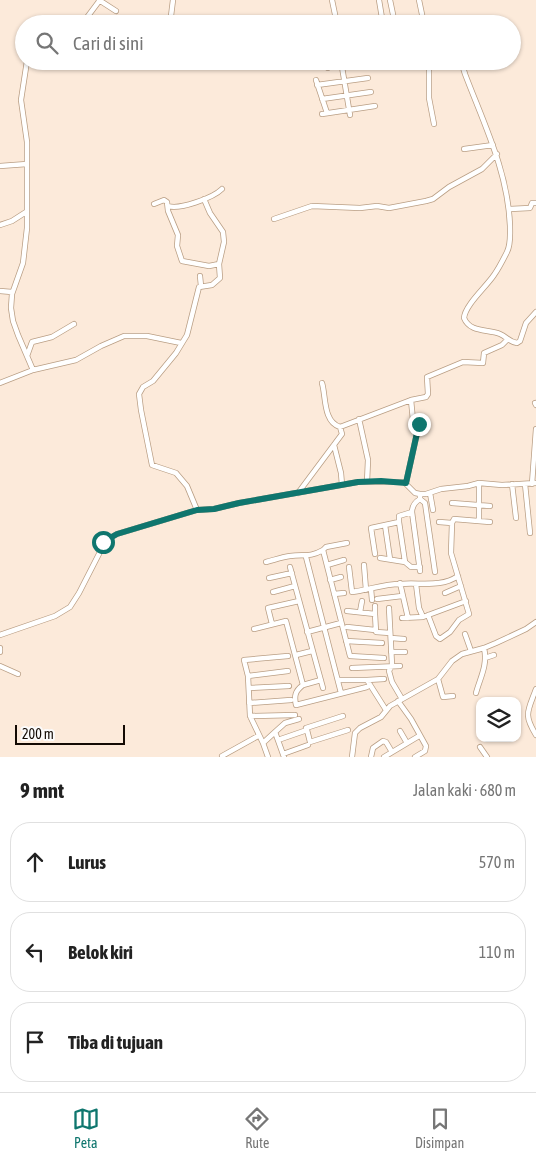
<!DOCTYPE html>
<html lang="id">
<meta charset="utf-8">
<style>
body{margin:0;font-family:"Asap Condensed",sans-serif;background:#f6f6f6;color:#222}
.controls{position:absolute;right:15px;bottom:15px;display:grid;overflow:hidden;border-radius:10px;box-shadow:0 1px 4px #0004}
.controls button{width:45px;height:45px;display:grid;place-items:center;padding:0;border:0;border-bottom:1px solid #e0e0e0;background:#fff;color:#222;font:25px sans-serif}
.scale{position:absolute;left:15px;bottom:12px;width:110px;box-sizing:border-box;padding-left:5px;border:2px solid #130a03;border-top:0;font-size:14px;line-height:18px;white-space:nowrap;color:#130a03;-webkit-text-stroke:4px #fbfbfb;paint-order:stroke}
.stop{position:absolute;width:15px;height:15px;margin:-11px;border:4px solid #0f766e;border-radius:50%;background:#fff}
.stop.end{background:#0f766e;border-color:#fff;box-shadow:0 1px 5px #0008}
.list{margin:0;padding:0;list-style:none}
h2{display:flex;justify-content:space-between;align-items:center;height:65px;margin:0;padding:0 20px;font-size:21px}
h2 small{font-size:16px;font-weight:400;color:#767676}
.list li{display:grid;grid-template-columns:32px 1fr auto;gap:15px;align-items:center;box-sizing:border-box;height:80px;margin:0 10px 10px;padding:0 10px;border:1px solid #e0e0e0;border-radius:20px}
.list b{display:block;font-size:19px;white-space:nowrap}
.list em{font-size:16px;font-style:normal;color:#767676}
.icon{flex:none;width:28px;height:28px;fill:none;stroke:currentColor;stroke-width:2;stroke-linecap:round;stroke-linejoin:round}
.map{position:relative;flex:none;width:536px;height:757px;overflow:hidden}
.search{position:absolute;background:#fff;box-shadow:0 1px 4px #0004;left:15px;right:15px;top:15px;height:55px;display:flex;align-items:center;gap:12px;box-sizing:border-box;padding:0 18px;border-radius:28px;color:#767676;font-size:19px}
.sheet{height:335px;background:#fff}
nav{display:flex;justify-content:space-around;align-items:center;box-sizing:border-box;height:70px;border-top:1px solid #e0e0e0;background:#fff;font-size:14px;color:#767676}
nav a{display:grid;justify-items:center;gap:2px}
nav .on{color:#0f766e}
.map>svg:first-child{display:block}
</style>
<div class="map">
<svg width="536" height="757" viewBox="0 0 536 757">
<rect width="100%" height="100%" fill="#fceada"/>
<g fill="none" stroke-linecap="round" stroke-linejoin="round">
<g stroke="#b99e84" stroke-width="6">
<path id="minor" d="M 99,0 L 116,11
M 332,0 L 337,24
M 379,0 L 382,18
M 390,0 L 395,24
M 419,0 L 424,24
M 82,24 L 100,0
M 151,24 L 170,24
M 170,24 L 173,0
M 27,61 L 21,100 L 27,142 L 27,228 L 23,263 L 12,294 L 11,308 L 13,321 L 18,335 L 33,370
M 327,61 L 328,68
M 341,61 L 350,115
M 355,61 L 356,66
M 370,61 L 370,62
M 431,61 L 429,66 L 429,98 L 434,124
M 461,61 L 465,74 C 484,124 508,172 510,226 C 510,235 511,244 507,252 C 503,260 499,268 494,275 C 486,287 465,305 464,318 C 470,333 488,329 500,334 C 507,337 509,342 517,343 L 520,341 L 526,323 L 536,312
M 316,80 L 327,113
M 317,85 L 368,78
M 322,99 L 371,92
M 322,114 L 375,106
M 464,149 L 493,145
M 0,166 L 27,164
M 154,204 L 164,200 L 167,202 L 168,211 L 178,235 L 177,246 L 182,261 L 209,266 L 219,264
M 168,206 C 179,210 213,198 222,189
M 510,209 L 530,208 L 532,203 L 536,203
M 274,219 L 312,206 L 360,208 L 377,206 L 389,208 L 426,201 L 433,199 L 449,187 L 482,169 L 497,154
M 0,225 L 12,221 L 26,212
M 200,276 L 201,286
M 0,291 L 12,292
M 27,356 L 32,342 L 52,337 L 74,324
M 0,383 L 33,370 L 76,360 L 101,346 L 124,336 L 147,336 L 181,343
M 322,383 C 326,396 323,422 340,427
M 535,403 L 536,405
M 359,419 L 368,460 L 367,482
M 334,445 L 341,473 L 342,485
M 406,483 L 419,424 L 413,420 L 411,400
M 512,484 L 516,518
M 525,484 L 530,533
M 532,484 L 536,429
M 298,493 L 342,434 L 340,427 L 411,400 L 426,397 L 428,394 L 427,377 L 463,362 L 483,363 L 484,353 L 502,345 L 507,340
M 430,493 L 433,510
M 420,494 L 420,499 L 425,503 L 435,572
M 420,499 C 415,502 412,506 412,512 L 420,571
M 452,503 L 490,506
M 197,510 L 187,486 L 176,473 L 152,465 L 141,410 L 139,394 L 143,387 L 153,381 L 176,353 L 187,335 L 199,287 L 212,285 L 220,278 L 219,264 L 224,242 L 223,232 L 210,213 L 204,199
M 412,512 L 399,516 L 399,522 L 405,562 L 411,567 L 420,567
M 479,521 L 479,483
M 439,522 L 452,523 L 454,519 L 490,522
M 385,525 L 390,559
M 347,543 L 326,547 L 323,550 L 350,656 L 384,658
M 375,554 L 371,528 L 399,522
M 306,557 L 341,693
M 380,558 L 405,562
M 266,562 C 274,560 282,557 290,556 C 304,554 309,558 323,550
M 327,565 L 344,560
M 364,565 L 366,590
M 290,567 L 323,688
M 349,567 L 352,592 C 368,590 384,584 400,584 C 419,582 441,588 458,576
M 269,578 L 292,573
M 330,580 L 341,577
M 400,583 L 408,618
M 416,584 L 419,608 L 423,617
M 371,589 L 372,600
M 273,592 L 295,586
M 445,593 L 461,586
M 334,594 L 344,593
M 377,599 L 402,596
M 375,606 L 375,614
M 389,608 L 392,665 L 389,671 L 392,682 L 402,699
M 347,611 L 375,614 L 376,632 L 390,633
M 360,612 L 362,601
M 428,615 L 436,636 L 440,639 L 450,632 L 459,620 L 469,614 L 451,553 L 452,523
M 402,618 L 423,617 L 466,601
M 272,624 L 268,608 L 299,601
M 347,627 L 375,630
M 254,629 L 286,621 L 303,685 C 295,691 294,696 296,705 L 367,687
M 307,632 L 341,623
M 465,634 L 471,651
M 0,635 L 55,616 L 70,607 L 79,593 L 101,550 L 103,542 L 117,534 L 197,510 L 214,509 L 239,503 L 358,482 L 404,482 L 415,493 L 420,494 L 426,494 L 441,489 L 468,486 L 479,483 L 502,485 L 536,483
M 391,638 L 404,639
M 346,641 L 382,643
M 0,648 L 0,652
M 391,652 L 405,652
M 296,655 L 312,651
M 485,658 L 494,655
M 0,666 L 18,674
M 352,668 L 400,666
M 248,676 L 288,671
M 438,679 L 443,697 L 453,696
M 338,680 L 367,680 L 386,710
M 367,680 L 384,679
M 303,685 L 321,680
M 249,688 L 289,686
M 536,689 C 528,711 523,714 536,735
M 476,693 C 480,678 488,665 484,648
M 398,701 L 411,719 L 426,746 L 425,751 L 415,757
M 249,703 L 291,700
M 250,716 L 295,715
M 307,730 L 310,742 L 348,730
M 400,731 L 407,743
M 278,740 L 307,730 L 306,728 L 343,716
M 263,743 L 275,732
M 480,747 L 487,757
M 283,754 L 308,745
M 222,756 L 258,736
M 268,757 L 263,743 L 250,716 L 248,676 L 244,660 L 288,656
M 284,757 L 275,732 L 285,723 L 299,719
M 352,757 L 355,733 L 360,728 L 381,717 L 390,706 L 438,679 L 452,661 L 462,654 L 484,648 L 496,643 L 526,629 L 536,622
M 371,757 L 373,748 L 383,741 L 386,742 L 392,752
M 384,757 L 419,736"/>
</g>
<use href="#minor" stroke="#fff" stroke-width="4.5"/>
</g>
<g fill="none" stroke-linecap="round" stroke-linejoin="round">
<path stroke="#0f766e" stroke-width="6" d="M 103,542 L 117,534 L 197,510 L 214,509 L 239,503 L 358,482 L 381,481 L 406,483 L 419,424"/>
</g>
</svg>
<div class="controls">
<button><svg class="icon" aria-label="layers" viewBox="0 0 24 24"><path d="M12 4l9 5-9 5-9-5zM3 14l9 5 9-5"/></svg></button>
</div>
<div class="scale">200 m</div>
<div class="stop" style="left:103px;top:542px"></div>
<div class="stop end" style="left:419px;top:424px"></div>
<div class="search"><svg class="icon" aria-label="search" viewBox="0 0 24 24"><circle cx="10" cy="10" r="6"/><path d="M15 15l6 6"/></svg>Cari di sini</div>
</div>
<section class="sheet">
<h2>9 mnt<small>Jalan kaki · 680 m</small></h2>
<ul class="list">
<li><svg class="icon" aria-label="ahead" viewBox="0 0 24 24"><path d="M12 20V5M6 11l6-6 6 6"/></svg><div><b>Lurus</b></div><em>570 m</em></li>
<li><svg class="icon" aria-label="left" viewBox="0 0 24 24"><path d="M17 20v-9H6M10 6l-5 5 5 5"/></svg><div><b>Belok kiri</b></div><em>110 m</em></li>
<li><svg class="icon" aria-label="arrive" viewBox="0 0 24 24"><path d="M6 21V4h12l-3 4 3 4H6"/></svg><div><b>Tiba di tujuan</b></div></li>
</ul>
</section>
<nav>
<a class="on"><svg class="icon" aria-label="map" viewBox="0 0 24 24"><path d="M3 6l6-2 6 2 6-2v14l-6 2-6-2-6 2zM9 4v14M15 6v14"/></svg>Peta</a>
<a><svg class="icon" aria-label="directions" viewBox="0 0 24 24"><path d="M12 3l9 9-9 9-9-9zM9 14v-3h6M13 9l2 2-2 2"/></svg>Rute</a>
<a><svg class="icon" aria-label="saved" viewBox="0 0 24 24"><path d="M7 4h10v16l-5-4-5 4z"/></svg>Disimpan</a>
</nav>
